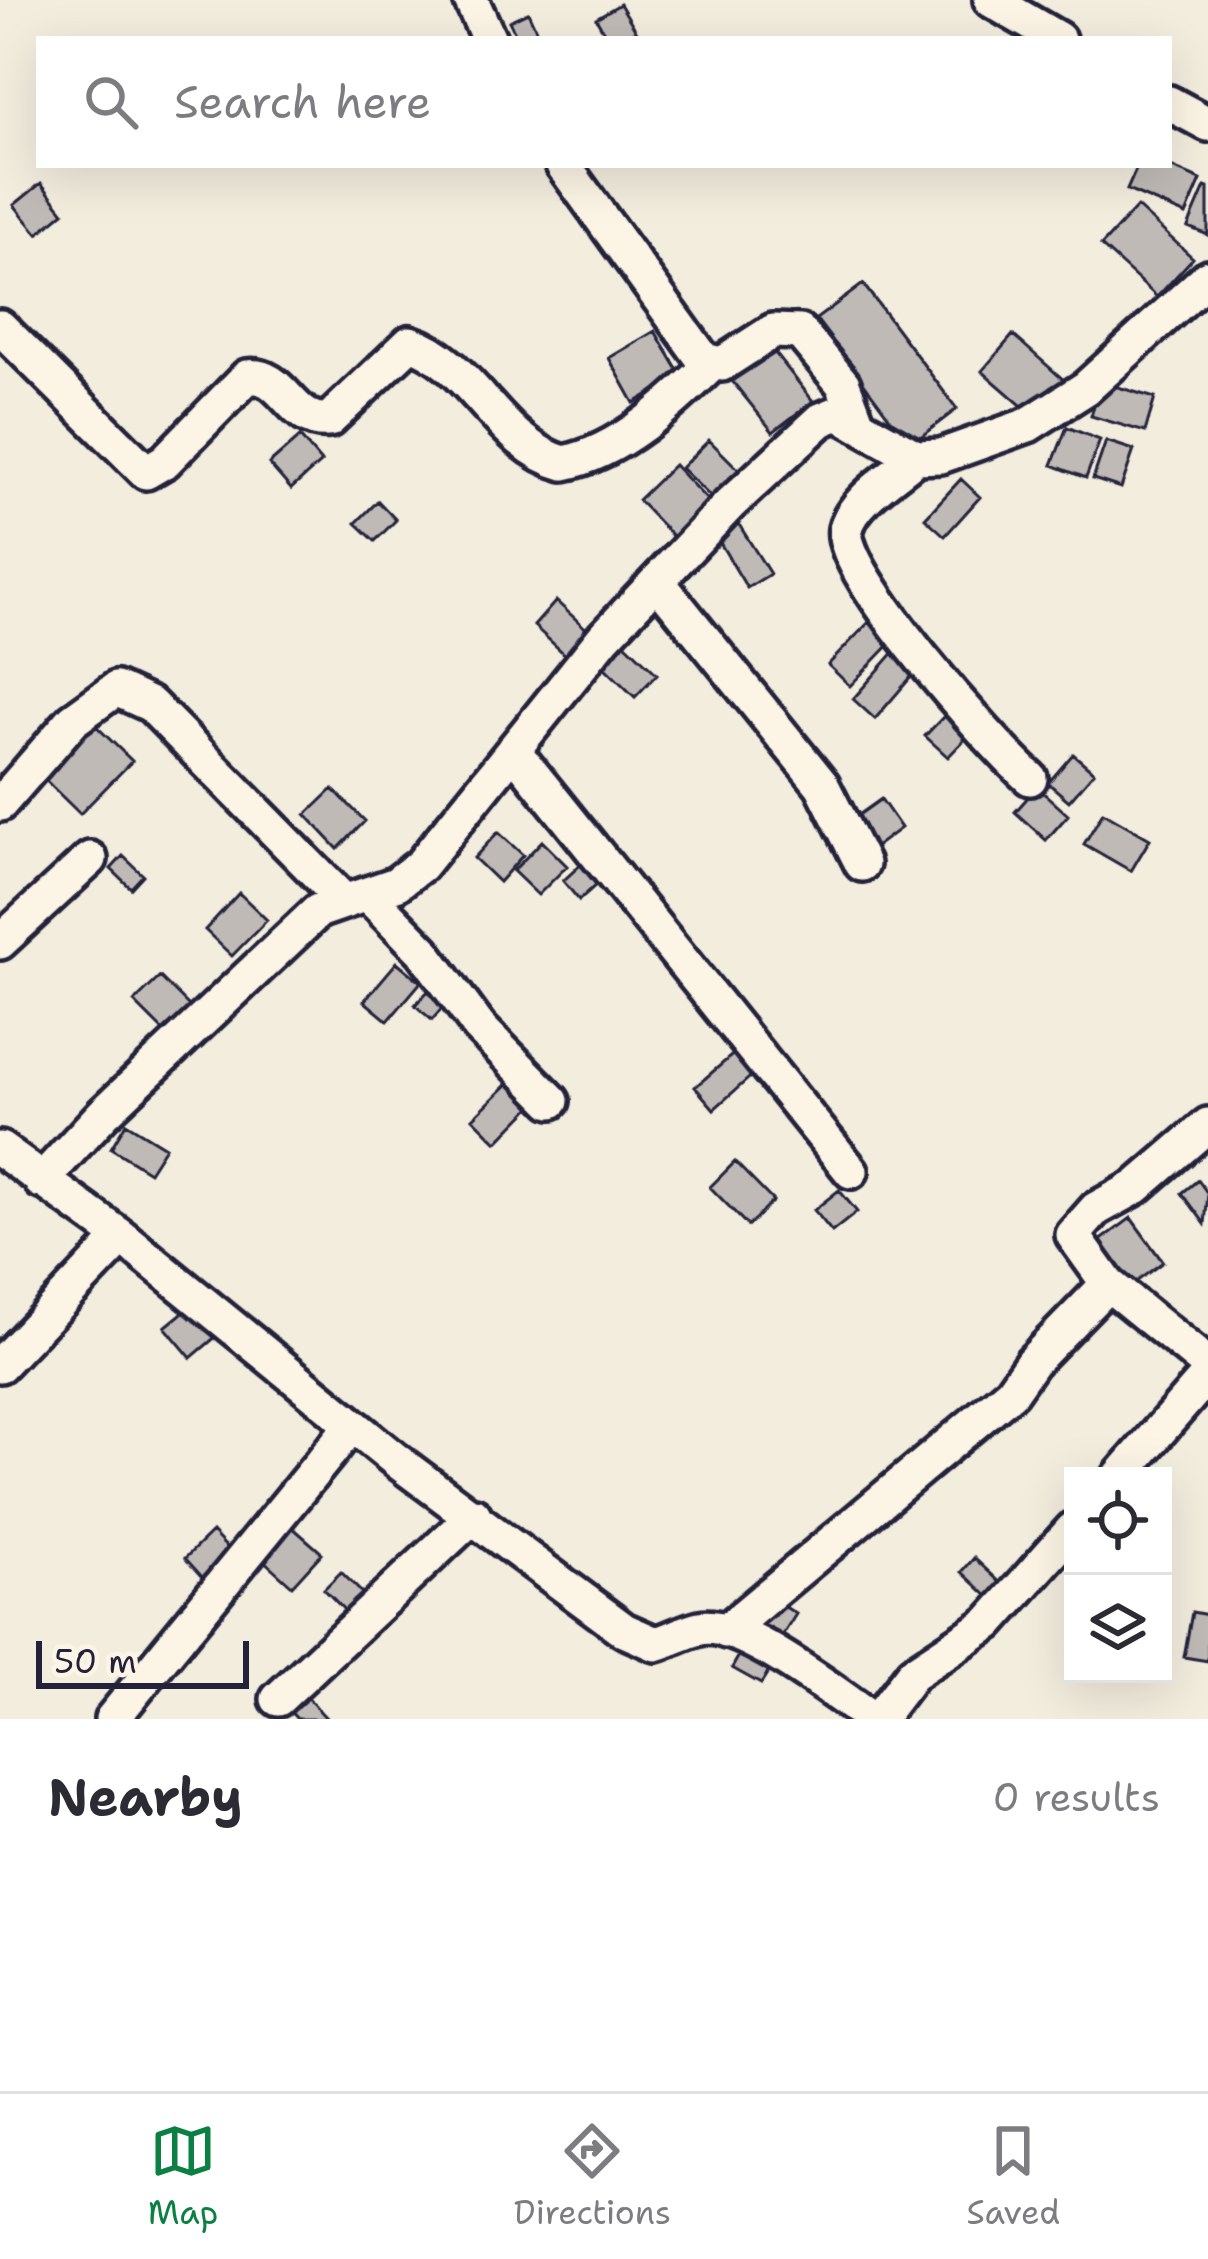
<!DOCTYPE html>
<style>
body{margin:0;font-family:"Shantell Sans",sans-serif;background:#f2f2f3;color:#2b2b33}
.controls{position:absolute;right:36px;bottom:36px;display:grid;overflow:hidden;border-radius:0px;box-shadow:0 12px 48px #0002}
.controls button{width:108px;height:108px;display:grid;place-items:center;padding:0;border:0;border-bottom:3px solid #e1e1e2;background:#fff;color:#2b2b33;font:60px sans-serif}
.scale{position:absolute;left:36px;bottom:30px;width:213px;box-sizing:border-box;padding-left:12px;border:6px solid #22223b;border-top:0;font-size:33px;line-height:42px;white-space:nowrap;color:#22223b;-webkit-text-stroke:9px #fcf5e5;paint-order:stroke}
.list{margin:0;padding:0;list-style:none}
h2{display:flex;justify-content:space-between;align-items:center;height:156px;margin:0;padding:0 48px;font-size:51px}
h2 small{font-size:39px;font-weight:400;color:#7c7c81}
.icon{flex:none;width:66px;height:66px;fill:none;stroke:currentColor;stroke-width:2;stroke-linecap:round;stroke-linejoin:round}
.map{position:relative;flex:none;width:1208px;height:1719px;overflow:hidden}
.search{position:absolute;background:#fff;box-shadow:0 12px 48px #0002;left:36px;right:36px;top:36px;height:132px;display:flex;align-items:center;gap:30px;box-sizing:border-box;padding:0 42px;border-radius:0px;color:#7c7c81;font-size:45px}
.sheet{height:372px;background:#fff}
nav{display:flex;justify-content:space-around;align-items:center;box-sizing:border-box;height:168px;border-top:3px solid #e1e1e2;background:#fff;font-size:33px;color:#7c7c81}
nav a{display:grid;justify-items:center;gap:6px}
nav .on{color:#0b8043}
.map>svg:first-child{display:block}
</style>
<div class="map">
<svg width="1208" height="1719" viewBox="0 0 1208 1719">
<rect width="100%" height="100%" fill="#f3edde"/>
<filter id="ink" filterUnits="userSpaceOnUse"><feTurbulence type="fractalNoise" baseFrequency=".00833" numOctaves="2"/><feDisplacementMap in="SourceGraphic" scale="24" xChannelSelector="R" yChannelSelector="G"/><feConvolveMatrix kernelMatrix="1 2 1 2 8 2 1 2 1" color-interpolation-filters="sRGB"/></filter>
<g filter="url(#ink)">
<path fill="#bfbab6" stroke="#22223b" stroke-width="3" d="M 620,4 L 637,32 L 608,39 L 596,18 Z
M 528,12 L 539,36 L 518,39 L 509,21 Z
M 1138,165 L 1166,165 L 1201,180 L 1186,215 L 1127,190 Z
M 41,183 L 64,212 L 38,234 L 14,205 Z
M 1205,187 L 1208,188 L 1208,235 L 1188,227 Z
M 1137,207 L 1193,258 L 1157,297 L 1101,246 Z
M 863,284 L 957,409 L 910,445 L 816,319 Z
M 655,331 L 681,375 L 634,403 L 609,358 Z
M 1013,335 L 1067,383 L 1036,418 L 982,371 Z
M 764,339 L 813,401 L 773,432 L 724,371 Z
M 1101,382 L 1155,398 L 1145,432 L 1091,416 Z
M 1067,427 L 1100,440 L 1086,478 L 1052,465 Z
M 300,437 L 321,462 L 291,489 L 269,464 Z
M 709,440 L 743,474 L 716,502 L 681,468 Z
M 1106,441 L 1134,450 L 1121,488 L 1093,479 Z
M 674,465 L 712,505 L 676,540 L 638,500 Z
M 961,479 L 980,497 L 945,536 L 925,518 Z
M 378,501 L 396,520 L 375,541 L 356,523 Z
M 733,515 L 770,574 L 747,588 L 711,528 Z
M 556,601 L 593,635 L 571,660 L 534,626 Z
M 869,622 L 891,643 L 850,686 L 828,665 Z
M 622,640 L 657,674 L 635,697 L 599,662 Z
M 896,650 L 918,669 L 875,719 L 853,699 Z
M 948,712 L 970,734 L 948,757 L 925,736 Z
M 89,719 L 132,761 L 80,814 L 37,772 Z
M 1073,754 L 1094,772 L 1069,801 L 1048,783 Z
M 1037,787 L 1068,815 L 1046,840 L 1015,812 Z
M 333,789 L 365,821 L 338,849 L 306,815 Z
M 881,799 L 901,828 L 874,848 L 853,819 Z
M 1103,812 L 1150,839 L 1131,871 L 1084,844 Z
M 498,832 L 523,855 L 499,882 L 474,858 Z
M 542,841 L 567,866 L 538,895 L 513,871 Z
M 123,856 L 143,875 L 131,888 L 111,869 Z
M 588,858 L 605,877 L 579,900 L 563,881 Z
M 239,893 L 267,920 L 232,956 L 205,930 Z
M 397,962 L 421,982 L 388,1021 L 364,1001 Z
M 160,977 L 194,1011 L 168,1036 L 134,1002 Z
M 429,990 L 445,1005 L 432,1020 L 415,1005 Z
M 738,1050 L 757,1071 L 714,1109 L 695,1087 Z
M 516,1076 L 539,1099 L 497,1142 L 473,1118 Z
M 126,1123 L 165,1147 L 149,1172 L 111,1148 Z
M 735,1162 L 773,1201 L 748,1226 L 710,1187 Z
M 1198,1180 L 1208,1194 L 1205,1224 L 1182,1193 Z
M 839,1190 L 857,1212 L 832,1232 L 814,1210 Z
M 1131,1218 L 1163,1262 L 1132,1285 L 1100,1241 Z
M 193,1304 L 218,1335 L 191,1358 L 165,1327 Z
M 291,1526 L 322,1553 L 292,1586 L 262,1559 Z
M 212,1532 L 231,1552 L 203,1578 L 185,1558 Z
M 974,1558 L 1003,1585 L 991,1599 L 962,1572 Z
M 341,1572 L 369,1600 L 352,1618 L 324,1589 Z
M 773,1599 L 796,1614 L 776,1646 L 753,1631 Z
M 1192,1612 L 1208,1615 L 1208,1661 L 1184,1657 Z
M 743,1648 L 773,1665 L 761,1684 L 732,1668 Z
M 302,1692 L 327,1719 L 297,1719 L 286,1707 Z"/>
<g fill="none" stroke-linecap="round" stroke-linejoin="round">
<g stroke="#22223b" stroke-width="42">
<path id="minor" d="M 471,0 L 489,39
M 991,0 L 1058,39
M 1169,103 L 1208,124
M 563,165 L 704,360 L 722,364 L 773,331 L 800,332 L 843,384 L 857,421
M 0,327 L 146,472 L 165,461 L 247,377 C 284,371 291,425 329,420 L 410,343 C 472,362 499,446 564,463 C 620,452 672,403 712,364
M 916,457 C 895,475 852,501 846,529 C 837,571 995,748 1030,778
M 657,581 L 822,785 L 862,864
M 513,750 L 851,1171
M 0,804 L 73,720 L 116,689 L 151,705 L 343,900
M 368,895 L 423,951 L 479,1027 L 552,1101
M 0,942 L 90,859
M 1208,1125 L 1136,1187 L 1096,1209 L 1073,1235 L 1108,1284 L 1208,1365
M 0,1149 L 122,1237 L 397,1461 L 624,1630 L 656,1644 C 670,1640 686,1631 700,1628 C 742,1619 837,1696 873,1719
M 41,1181 L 103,1114 L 318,911 L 396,884 L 421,865 L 604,637 L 730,504 L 821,420 L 838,413 L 916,457 L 941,456 L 1028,425 L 1086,388 L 1208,277
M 0,1365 L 122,1237
M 1120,1476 L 1208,1375
M 726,1631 L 1011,1392 L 1032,1362 L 1108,1284
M 278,1699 L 474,1515
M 112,1719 L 352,1425
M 878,1719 L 913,1673 L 989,1623 L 1073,1529"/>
</g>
<use href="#minor" stroke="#fcf5e5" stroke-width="33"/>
</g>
</g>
</svg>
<div class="controls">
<button><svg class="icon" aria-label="locate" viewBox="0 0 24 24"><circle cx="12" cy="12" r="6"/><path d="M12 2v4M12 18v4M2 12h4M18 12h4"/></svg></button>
<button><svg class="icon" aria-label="layers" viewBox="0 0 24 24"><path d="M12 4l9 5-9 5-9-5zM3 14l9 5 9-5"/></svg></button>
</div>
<div class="scale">50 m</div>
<div class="search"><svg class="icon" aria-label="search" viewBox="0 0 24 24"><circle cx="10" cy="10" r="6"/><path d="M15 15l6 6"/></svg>Search here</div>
</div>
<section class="sheet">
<h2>Nearby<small>0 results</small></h2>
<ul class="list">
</ul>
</section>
<nav>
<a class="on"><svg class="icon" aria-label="map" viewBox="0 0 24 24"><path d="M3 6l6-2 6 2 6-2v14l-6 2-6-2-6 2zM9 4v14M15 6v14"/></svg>Map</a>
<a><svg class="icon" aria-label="directions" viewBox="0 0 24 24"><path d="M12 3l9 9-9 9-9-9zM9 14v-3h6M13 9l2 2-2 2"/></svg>Directions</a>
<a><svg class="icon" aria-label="saved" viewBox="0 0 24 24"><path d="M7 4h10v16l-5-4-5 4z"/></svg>Saved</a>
</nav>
